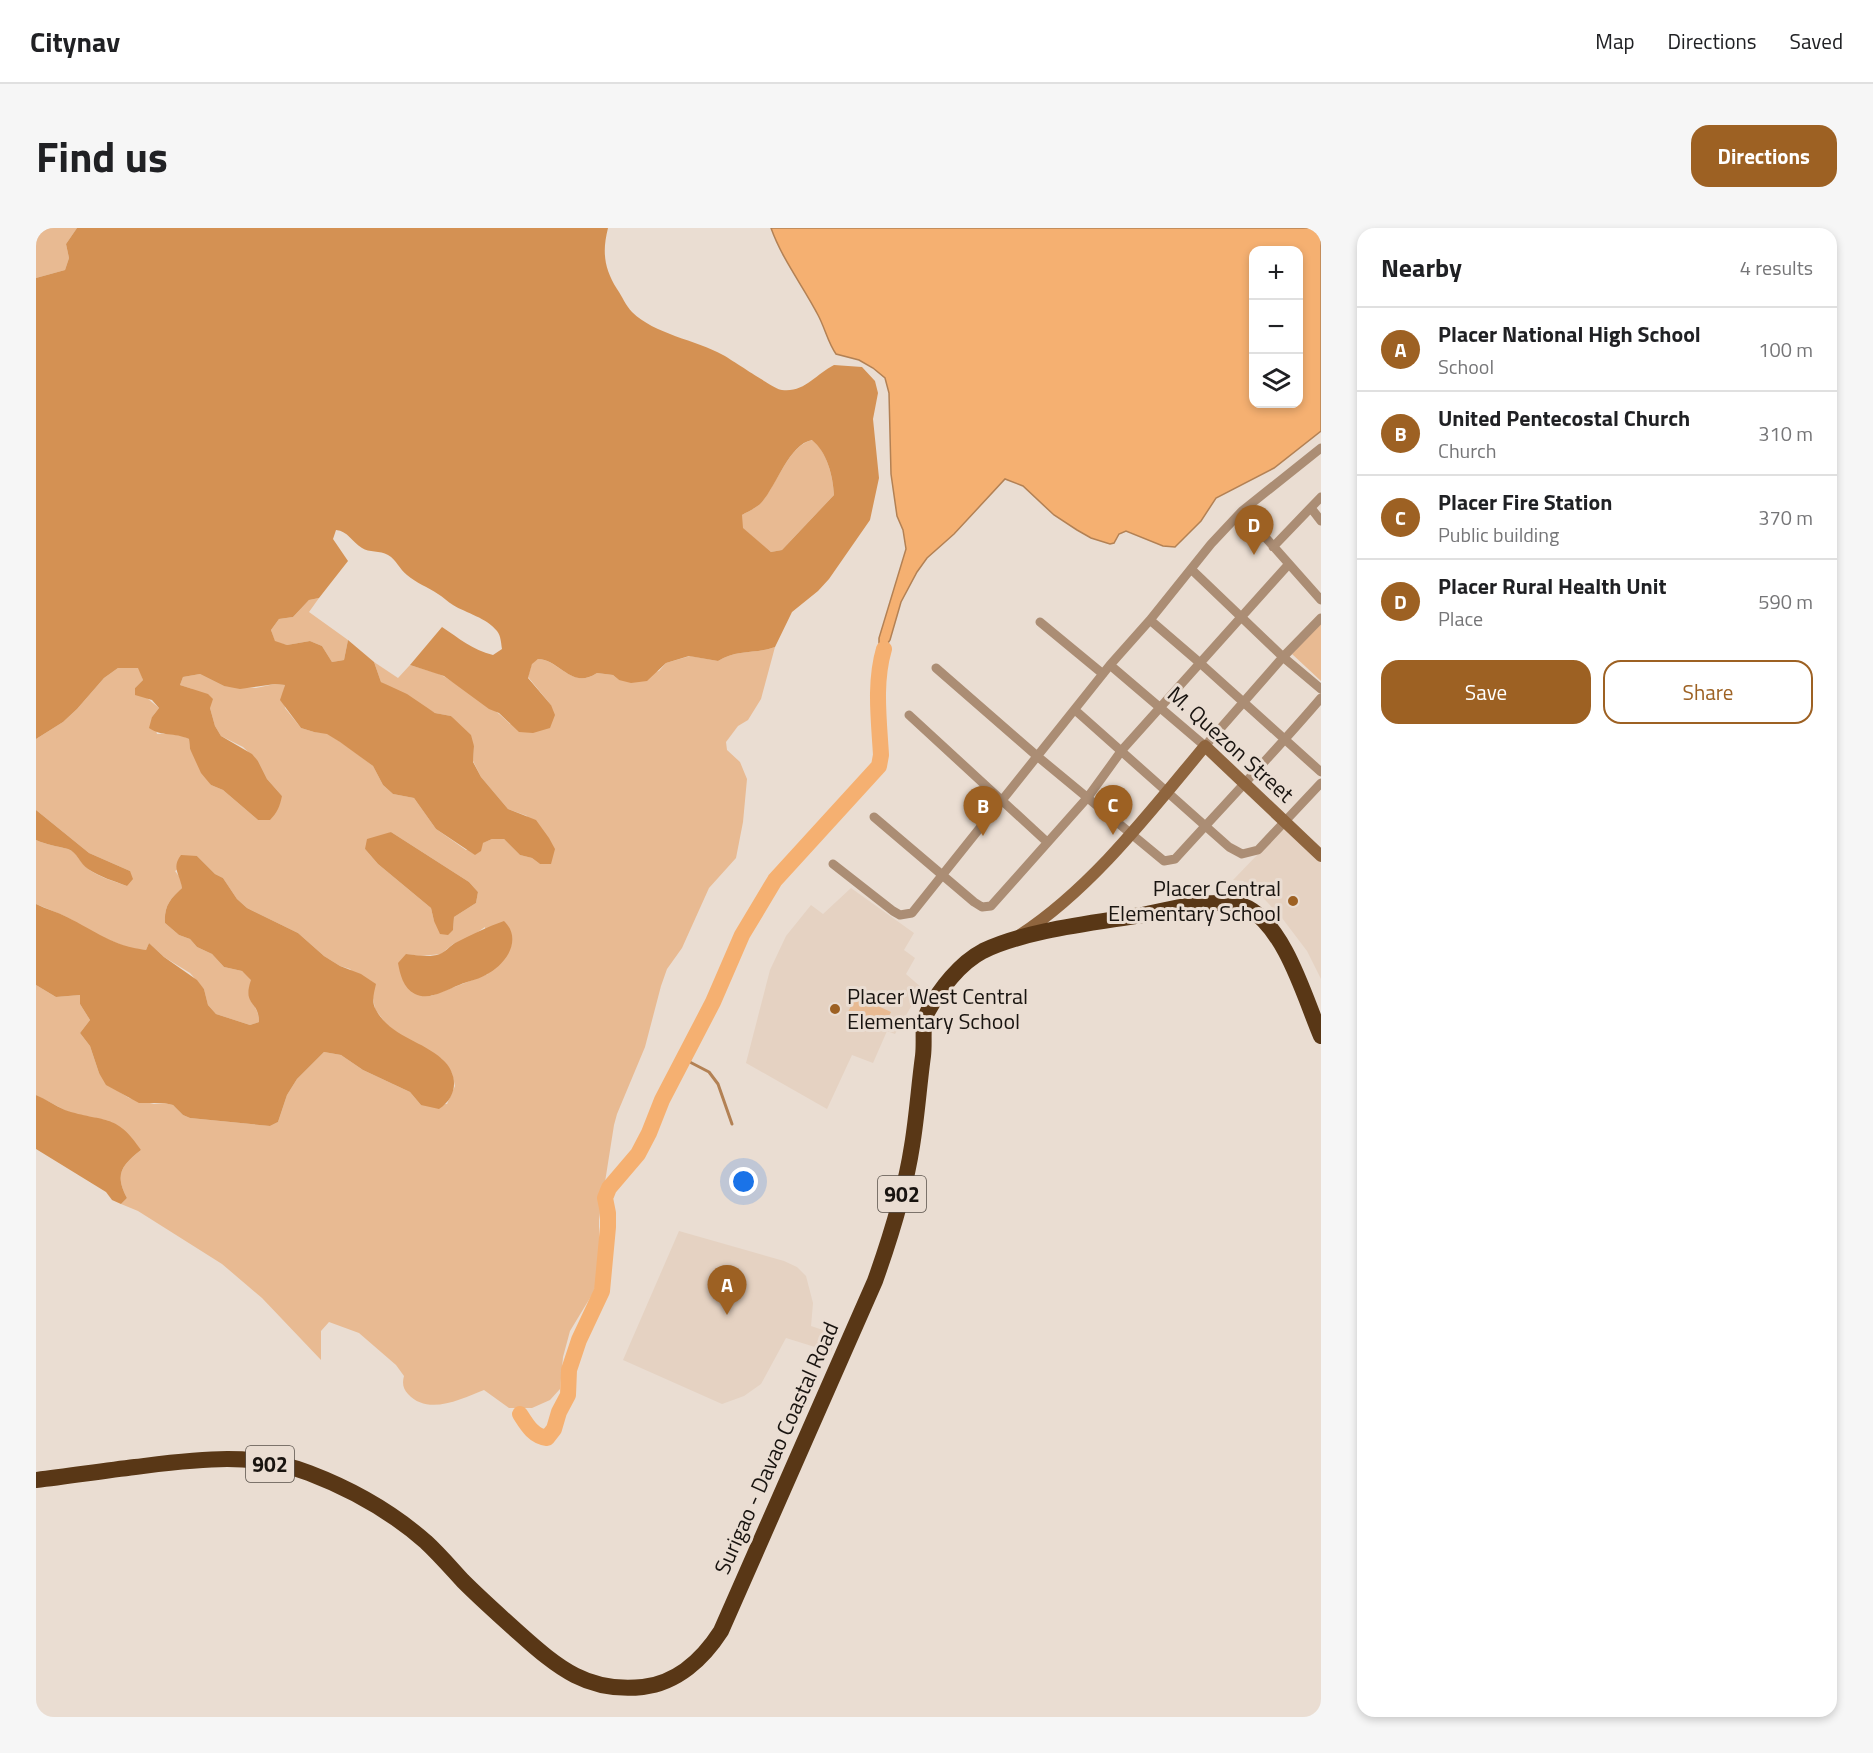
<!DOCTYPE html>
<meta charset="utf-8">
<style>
body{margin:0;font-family:"Titillium Web",sans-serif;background:#f6f6f6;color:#202124}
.controls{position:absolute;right:18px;top:18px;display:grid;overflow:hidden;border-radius:12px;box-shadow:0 3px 9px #0003}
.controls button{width:54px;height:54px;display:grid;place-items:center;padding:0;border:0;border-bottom:2px solid #e0e0e0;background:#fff;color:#202124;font:30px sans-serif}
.you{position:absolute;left:708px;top:954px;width:21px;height:21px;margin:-15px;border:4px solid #fff;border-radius:50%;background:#1a73e8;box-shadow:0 0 0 9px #1a73e833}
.badge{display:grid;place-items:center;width:39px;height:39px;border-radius:50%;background:#9d6123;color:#fff;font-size:20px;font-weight:700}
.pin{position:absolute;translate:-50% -50px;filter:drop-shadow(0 2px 3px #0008)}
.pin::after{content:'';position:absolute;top:32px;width:21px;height:18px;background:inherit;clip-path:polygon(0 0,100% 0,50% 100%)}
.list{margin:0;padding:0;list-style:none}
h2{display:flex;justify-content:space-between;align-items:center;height:78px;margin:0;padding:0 24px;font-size:26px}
h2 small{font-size:20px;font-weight:400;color:#757577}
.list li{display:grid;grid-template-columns:39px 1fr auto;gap:18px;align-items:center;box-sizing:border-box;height:84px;padding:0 24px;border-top:2px solid #e0e0e0}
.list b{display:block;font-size:22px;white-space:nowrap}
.list p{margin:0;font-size:20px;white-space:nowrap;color:#757577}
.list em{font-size:20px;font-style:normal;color:#757577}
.actions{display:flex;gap:12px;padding:18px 24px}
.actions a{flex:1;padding:14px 0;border:2px solid #9d6123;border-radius:18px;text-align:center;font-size:21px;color:#9d6123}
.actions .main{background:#9d6123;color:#fff}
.icon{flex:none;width:33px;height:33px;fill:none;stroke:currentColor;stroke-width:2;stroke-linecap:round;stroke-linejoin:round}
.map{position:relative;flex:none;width:1285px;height:1489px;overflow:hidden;border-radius:18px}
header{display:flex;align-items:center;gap:36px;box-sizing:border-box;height:84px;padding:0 30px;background:#fff;border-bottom:2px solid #e0e0e0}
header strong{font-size:28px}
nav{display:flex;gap:33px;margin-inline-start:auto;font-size:21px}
.intro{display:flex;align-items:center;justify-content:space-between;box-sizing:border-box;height:144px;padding:0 36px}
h1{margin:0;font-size:42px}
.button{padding:15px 27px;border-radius:18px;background:#9d6123;color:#fff;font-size:21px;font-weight:700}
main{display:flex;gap:36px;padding:0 36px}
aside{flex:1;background:#fff;border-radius:18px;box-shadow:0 3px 9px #0003}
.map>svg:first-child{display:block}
</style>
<header>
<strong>Citynav</strong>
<nav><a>Map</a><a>Directions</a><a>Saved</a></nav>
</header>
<div class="intro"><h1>Find us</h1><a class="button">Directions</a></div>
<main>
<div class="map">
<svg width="1285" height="1489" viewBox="0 0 1285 1489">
<rect width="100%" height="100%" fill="#eaddd2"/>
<path fill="#e5d2c2" d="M 1247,600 L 1285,635 L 1285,751 L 1271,723 L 1246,690 L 1216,658 L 1207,653 L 1197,652 Z
M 815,660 L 878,705 L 868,722 L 879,730 L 870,746 L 886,760 L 859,806 L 851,803 L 837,835 L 816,827 L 791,881 L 710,835 L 734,742 L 750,708 L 775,677 L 787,686 Z
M 643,1003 L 748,1033 L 761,1039 L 770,1048 L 777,1075 L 775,1098 L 802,1107 L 795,1124 L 750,1110 L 725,1156 L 708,1168 L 686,1176 L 587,1132 Z"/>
<path fill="#e8ba92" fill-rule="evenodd" d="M 8,0 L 41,0 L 30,16 L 33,30 L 29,42 L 0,50 L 0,2 Z
M 777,212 C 791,225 797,248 798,267 L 746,322 L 735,324 L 706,300 L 706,287 C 711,284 718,281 723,277 C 739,262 752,216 777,212 Z
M 283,370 L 273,384 L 312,412 L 308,432 L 296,434 L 286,418 L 274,413 L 251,417 L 239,414 L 235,402 L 243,391 L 257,389 L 273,372 Z
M 1285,395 L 1285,453 L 1256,426 Z
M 739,419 L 725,471 L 712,492 L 702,498 L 690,514 L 691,522 L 704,534 L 711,551 L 707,594 L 700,630 L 673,660 L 646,720 L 631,741 L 625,758 L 609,819 L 581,886 L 578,897 L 563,992 L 563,1049 L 557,1065 L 534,1103 L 527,1129 L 524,1161 L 514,1172 L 496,1180 L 473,1180 L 448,1162 C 425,1171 392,1188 372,1166 C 367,1161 366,1155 368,1148 L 360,1137 L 323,1105 L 293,1094 L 285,1103 L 285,1132 L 226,1070 L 186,1036 L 102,983 L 85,976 L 91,970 C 78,946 86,937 105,922 L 0,867 L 0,757 L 20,769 L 44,767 L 44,776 L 54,792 L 44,805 L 54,818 L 63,845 L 82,863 L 93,870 L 118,876 L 128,875 L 137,877 L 147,887 L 154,890 L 234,898 L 242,894 L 251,867 L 261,851 L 288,824 L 305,827 L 327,842 L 374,864 L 385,877 L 411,876 L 419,858 L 416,845 L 406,831 L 368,810 L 351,797 L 339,781 L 337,770 L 314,741 L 304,738 L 288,728 L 262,705 L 211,680 L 201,671 L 187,650 L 179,646 L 161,628 L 139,643 L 145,651 L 146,660 C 134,671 128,678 129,695 L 143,707 L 154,711 L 161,719 L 176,726 L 188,739 L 206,743 L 216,752 C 206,775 223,774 223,794 L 214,797 L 180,786 L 172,777 L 168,761 L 154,745 L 128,729 L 113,715 L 110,722 L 93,720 L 61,707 L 31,689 L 0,676 L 0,612 C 11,617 21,618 32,621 C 41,624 44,635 52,641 C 63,649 77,653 91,658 L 94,643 L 53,625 L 0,582 L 0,511 L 27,494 L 41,481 L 68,450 L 82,440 L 103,440 L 107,452 L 99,460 L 123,480 L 116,489 L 121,506 L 143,506 L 153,511 L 154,521 L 175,557 L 187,562 L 222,592 L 246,568 L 231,551 L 222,533 L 207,519 L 185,508 L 179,498 L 174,480 L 156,461 L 144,457 L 147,449 L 164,446 L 188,458 L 220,460 L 239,456 L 249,457 L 247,465 L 249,480 L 265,500 L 278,504 L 291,505 L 312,519 L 337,538 L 347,557 L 357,566 L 378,570 L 400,601 L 430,622 L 456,611 L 468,611 L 484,627 L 496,630 L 504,636 L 491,588 L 472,581 L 445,549 L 437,533 L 438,518 L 415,488 L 399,485 L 345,454 L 338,434 L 362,450 L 374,437 C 385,441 401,444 409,449 C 429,462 459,480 474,496 L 515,477 L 492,449 L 496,435 L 502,431 C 524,432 536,462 561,445 L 577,447 L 583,452 L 623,443 L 630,435 L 654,428 L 682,433 C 700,421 720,426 739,419 ZM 355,604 L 433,654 L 442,664 L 440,675 L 418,689 L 417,702 L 398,693 L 395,680 L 342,636 L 329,621 ZM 449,699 L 452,746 L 395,768 L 370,726 L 385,728 L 405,726 L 417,716 L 436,708 Z
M 820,768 L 855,784 L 846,802 L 811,786 Z"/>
<path fill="#d49153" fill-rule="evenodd" d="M 41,0 L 572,0 C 566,24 568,40 581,61 C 586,68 590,78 596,84 C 618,106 660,112 687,127 C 698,133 738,161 746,162 C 768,165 780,146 798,137 L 826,139 L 839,153 L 842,165 L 837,191 L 843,250 L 834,292 L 793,351 L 782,363 L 756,384 L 739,419 C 720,426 700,421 682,433 L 653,428 L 630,435 L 611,453 L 595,455 L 583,452 L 577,447 L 561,445 C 535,462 525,432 502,431 L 496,436 L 492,450 L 515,477 L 519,487 L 514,500 L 497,505 L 483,504 L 463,485 L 453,481 L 408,448 L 374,437 L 406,399 C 423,410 436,422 457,427 L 466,421 C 465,415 465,408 461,403 C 451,390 430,385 417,377 C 412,374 407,369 402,366 C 392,359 380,355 371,347 C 363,341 361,332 352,327 C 344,322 333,325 326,320 C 316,314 312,303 300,302 L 297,311 L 312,333 L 283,370 L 273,372 L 257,389 L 243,391 L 235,402 L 239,413 L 251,417 L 274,413 L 286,418 L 296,434 L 308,432 L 312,412 L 338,434 L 345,454 L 371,466 L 399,485 L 415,488 L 435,507 L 438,518 L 437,534 L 445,549 L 472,581 L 500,592 L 513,610 L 519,621 L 515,636 L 504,636 L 496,630 L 484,627 L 468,611 L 456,611 L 447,615 L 445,623 L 439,627 L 400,601 L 378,570 L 357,566 L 347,557 L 337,538 L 304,514 L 291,506 L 278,504 L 265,500 L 244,472 L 249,457 L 239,456 L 204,461 L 188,458 L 164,446 L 147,449 L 144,457 L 172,466 L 177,471 L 174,480 L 179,498 L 185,508 L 216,526 L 222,533 L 231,551 L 246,568 C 244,578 241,585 234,592 L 222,592 L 187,562 L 175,557 L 165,545 L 154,521 L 153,511 C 138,504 126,509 113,500 L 116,489 L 123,480 L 116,472 L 99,467 L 99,460 L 107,452 L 102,440 L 82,440 L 68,450 L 41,481 L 27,494 L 0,511 L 0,50 L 29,42 L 33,30 L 30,16 ZM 776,212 C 791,224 797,248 798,267 L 746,322 L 735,324 L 707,300 L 706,287 C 711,284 718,281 723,277 C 739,263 752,216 776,212 Z
M 0,582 L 53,625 L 94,643 L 97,651 L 91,658 C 78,653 64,649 52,641 C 44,636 41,624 32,621 C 21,618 11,617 0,612 Z
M 355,604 L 433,654 L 442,664 L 440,675 L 418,689 L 417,702 L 412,707 L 404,706 L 398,693 L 395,680 L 342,636 L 329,621 L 331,611 Z
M 145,627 L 161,628 L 179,646 L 187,650 L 201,671 L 211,680 L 262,705 L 288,728 L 304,738 L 325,746 L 340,756 C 338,765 335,774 340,782 C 355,809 385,812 406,831 C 423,846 422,869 403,881 L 385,877 L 374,864 L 327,842 L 305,827 L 288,824 L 261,851 L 251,867 L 242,894 L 234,898 L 154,890 L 147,887 L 137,877 L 128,875 L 103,875 L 70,857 L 63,845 L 54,818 L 44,805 L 54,792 L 44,776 L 44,767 L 20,769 L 0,757 L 0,676 C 10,681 21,684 31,689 C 59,703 77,718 110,722 L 113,715 L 128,729 L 161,752 L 168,761 L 172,777 L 180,786 L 214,797 L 223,794 C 223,772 206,778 215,752 L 206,743 L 188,739 L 176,726 L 161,719 L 154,711 L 143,707 L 129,695 C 128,678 134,671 146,660 C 144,646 135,640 145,627 Z
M 468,693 C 486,710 472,734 453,745 C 445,751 432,753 423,757 C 410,762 393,773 379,766 C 367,760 364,746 362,735 L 370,726 C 380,727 393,730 404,726 C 409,724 414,718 419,715 C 435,707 451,699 468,693 Z
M 0,867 C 10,871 19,878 29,882 C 67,895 80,884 105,922 C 86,937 78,946 91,970 L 85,976 L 76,972 L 70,964 L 0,921 Z"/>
<path fill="#f5b071" stroke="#b38154" stroke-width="1.5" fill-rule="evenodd" d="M 735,0 L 1285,0 L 1285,203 L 1238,240 L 1180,270 L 1165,293 L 1139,319 L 1127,318 L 1090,303 L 1083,306 L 1078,315 L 1074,316 L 1055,310 L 1041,302 L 1018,287 L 987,258 L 969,251 L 918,306 L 891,330 L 881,344 L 865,374 L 854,412 L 848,421 L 843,415 L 843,410 L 870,321 L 867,302 L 861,288 L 855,246 L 853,165 L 849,150 L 837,140 L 823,132 L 800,126 C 792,115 789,100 782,87 C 767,58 746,31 735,0 ZM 1218,22 L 1262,22 L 1262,176 L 1218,176 Z"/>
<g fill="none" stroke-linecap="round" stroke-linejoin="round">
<path stroke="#b38154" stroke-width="3" d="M 648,831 L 673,844 L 682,856 L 696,896"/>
<path stroke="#f5b071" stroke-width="16" d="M 484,1186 C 491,1197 497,1208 511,1210 L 518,1201 L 523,1184 L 532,1167 L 533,1142 L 543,1112 L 566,1063 L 572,999 L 572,985 L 569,970 L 573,960 L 602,926 L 613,905 L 626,872 L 677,774 L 706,707 L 739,652 L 843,538 L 845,527 C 843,492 838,455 848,421"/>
<path stroke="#ab8d74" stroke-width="9" d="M 1275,280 L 1285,293
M 1206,283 L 1285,372
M 1237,319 L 1285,269
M 1155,341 L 1247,429 L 1285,461
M 1114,392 L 1164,435 L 1285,544
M 1004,394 L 1067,446
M 1074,437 L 1169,518 L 1247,429 L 1285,390
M 900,440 L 1001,528 L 1128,633 L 1139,631 C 1188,577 1238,525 1285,470
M 1039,482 L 1193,619 L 1206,626 L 1222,622 L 1285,555
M 873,487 L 1011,614
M 838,589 L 938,674 L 946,679 L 955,678 L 1052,569 L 1086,522 L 1252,337
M 797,636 L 857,683 L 864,687 L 876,685 L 1074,437 L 1114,392 L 1175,316 L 1206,283 L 1285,220"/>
<path stroke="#8f653e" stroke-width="12" d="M 984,707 C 1056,660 1114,584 1169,518 L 1285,628"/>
<path stroke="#593716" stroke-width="16" d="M 0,1252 C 33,1248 66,1243 99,1239 C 157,1232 217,1223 273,1245 C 315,1261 356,1284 390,1314 C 403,1326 415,1340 427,1353 C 445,1371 464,1388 483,1405 C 522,1440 552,1465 607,1459 C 641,1455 667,1431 685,1403 L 839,1053 C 855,1008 869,964 876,918 C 881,888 883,857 887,828 C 889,812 885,797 892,783 C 904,761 924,735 947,723 C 990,702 1058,695 1106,687 C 1132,682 1159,674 1186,675 C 1195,675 1205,676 1212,680 C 1250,701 1269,771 1285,808"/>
</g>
<g fill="#9d6123" stroke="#eaddd2" stroke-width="2">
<circle cx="1257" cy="673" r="6"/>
<circle cx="799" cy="781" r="6"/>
</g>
<g text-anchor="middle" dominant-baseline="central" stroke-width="6" stroke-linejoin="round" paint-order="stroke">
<g fill="#eaddd2" stroke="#58504a" stroke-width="1.5">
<rect x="842" y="948" width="48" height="36" rx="4.5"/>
<rect x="210" y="1218" width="48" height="36" rx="4.5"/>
</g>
<g font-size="21" font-weight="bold" fill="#191410">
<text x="866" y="966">902</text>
<text x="234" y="1236">902</text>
</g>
<g font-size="22" fill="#191410" stroke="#eaddd2">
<text transform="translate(1195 516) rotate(42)">M. Quezon Street</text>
<text transform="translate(740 1220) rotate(-66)">Surigao - Davao Coastal Road</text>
</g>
<g font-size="22" fill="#191410" stroke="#eaddd2" text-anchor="end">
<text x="1245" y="660">Placer Central<tspan x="1245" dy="25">Elementary School</tspan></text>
<text x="811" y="768" text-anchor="start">Placer West Central<tspan x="811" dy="25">Elementary School</tspan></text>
</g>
</g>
</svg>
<div class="controls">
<button>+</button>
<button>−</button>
<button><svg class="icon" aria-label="layers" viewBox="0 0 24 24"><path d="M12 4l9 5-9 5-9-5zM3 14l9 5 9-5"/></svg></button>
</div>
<div class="you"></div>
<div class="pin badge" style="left:691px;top:1087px">A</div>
<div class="pin badge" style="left:947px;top:608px">B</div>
<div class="pin badge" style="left:1077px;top:607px">C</div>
<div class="pin badge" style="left:1218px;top:327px">D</div>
</div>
<aside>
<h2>Nearby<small>4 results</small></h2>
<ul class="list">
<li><span class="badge">A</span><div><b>Placer National High School</b><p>School</p></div><em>100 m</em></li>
<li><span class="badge">B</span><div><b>United Pentecostal Church</b><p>Church</p></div><em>310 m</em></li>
<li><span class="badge">C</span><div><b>Placer Fire Station</b><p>Public building</p></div><em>370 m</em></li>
<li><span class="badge">D</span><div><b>Placer Rural Health Unit</b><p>Place</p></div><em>590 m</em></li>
</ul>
<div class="actions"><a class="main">Save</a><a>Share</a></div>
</aside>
</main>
